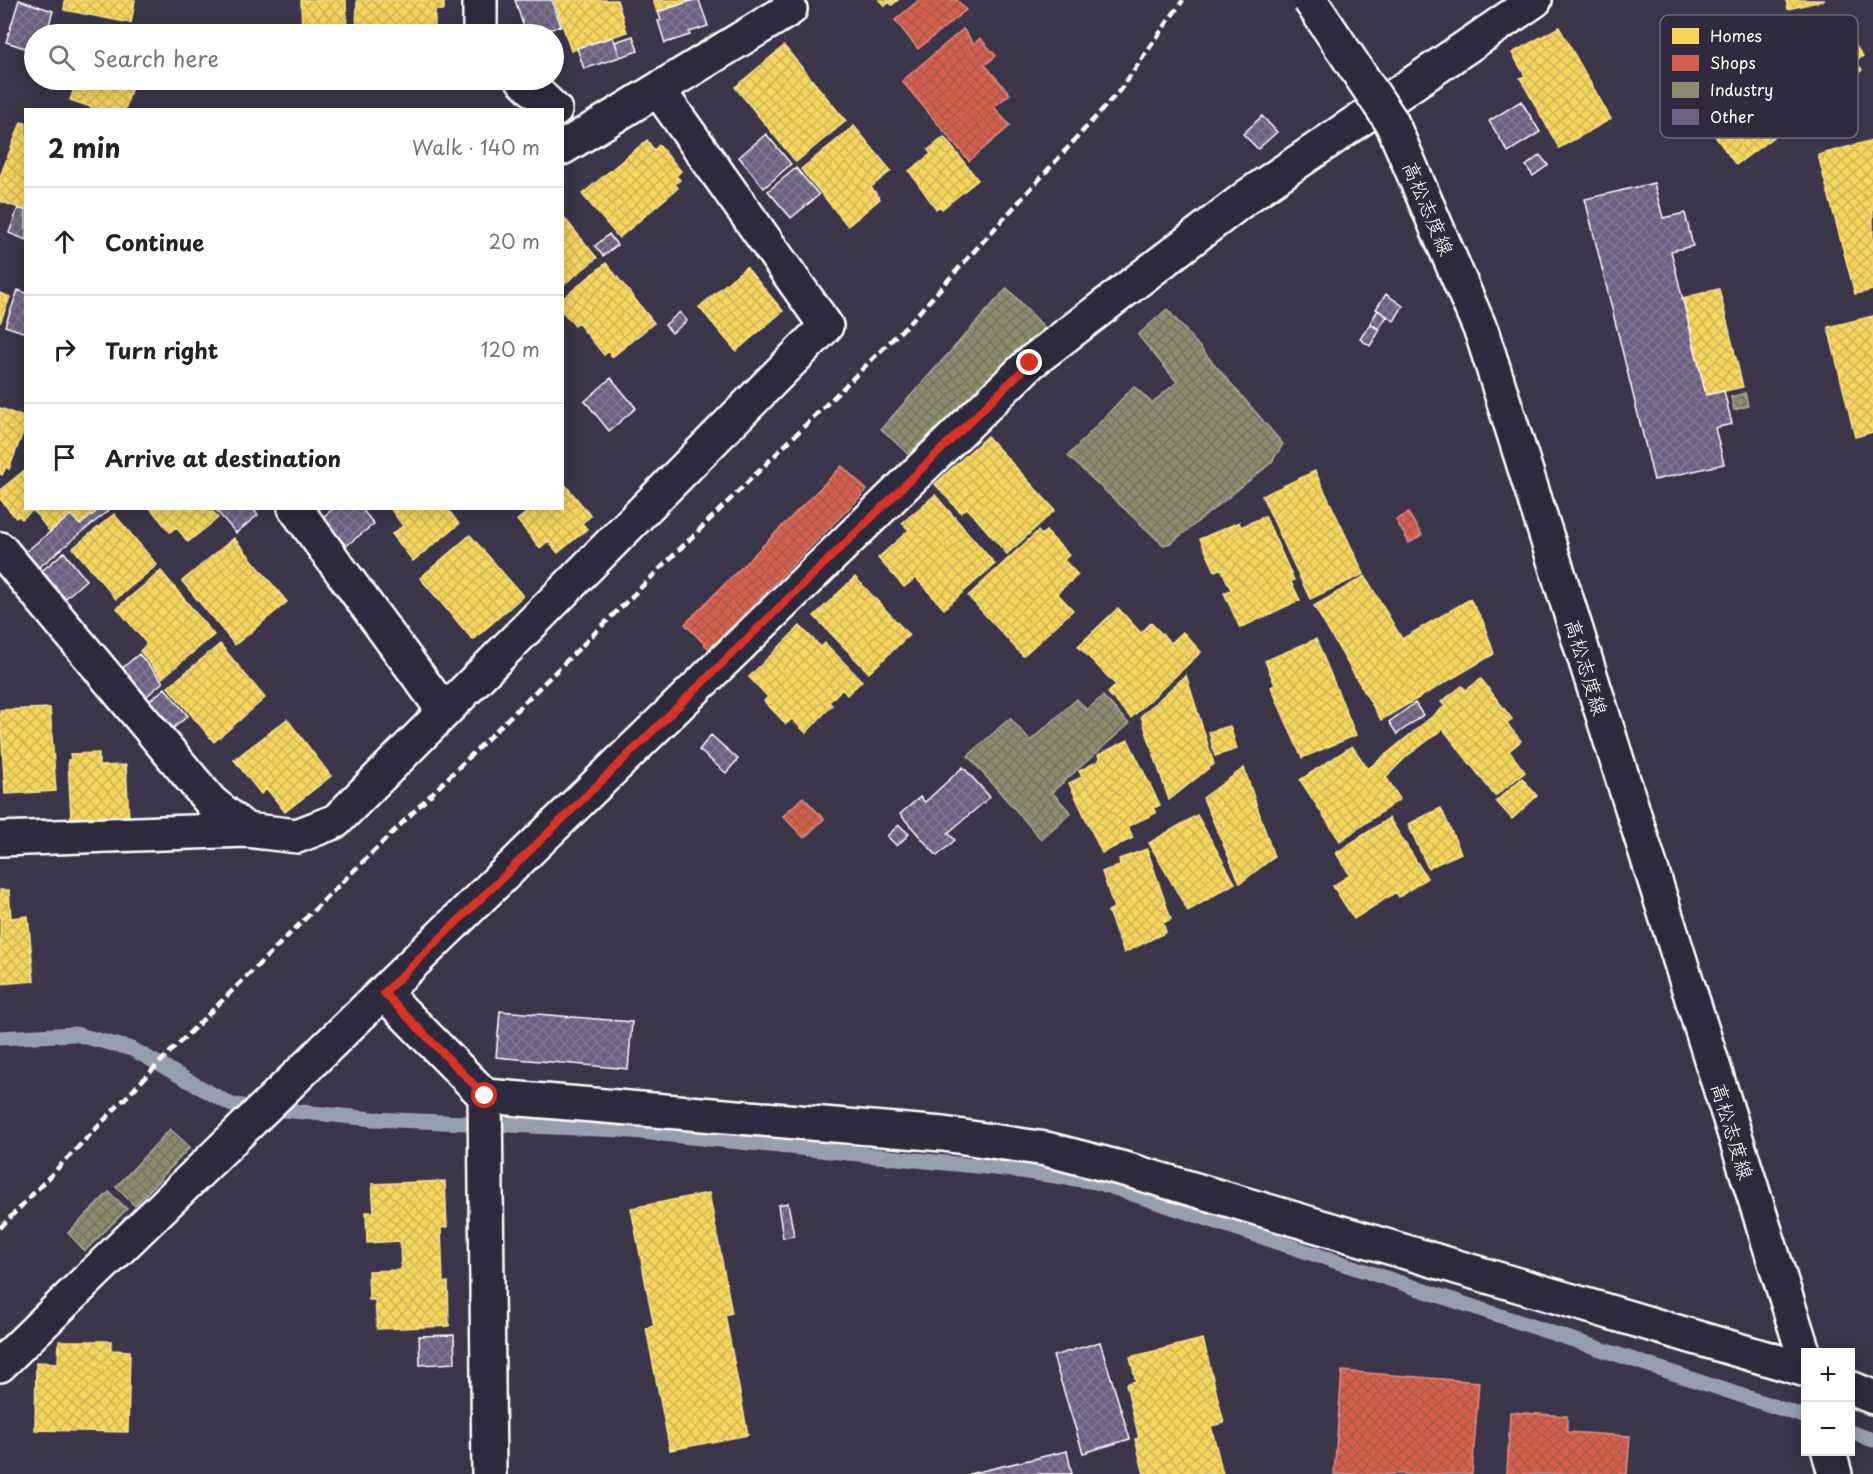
<!DOCTYPE html>
<meta charset="utf-8">
<style>
body{margin:0;font-family:"Playpen Sans","Klee One",sans-serif;background:#f6f6f6;color:#222}
.controls{position:absolute;right:18px;bottom:18px;display:grid;overflow:hidden;border-radius:0px;box-shadow:0 3px 15px #0003}
.controls button{width:54px;height:54px;display:grid;place-items:center;padding:0;border:0;border-bottom:2px solid #e0e0e0;background:#fff;color:#222;font:30px sans-serif}
.stop{position:absolute;width:18px;height:18px;margin:-14px;border:4px solid #d93025;border-radius:50%;background:#fff}
.stop.end{background:#d93025;border-color:#fff;box-shadow:0 2px 6px #0008}
.list{margin:0;padding:0;list-style:none}
h2{display:flex;justify-content:space-between;align-items:center;height:78px;margin:0;padding:0 24px;font-size:26px}
h2 small{font-size:20px;font-weight:400;color:#767676}
.list li{display:grid;grid-template-columns:39px 1fr auto;gap:18px;align-items:center;box-sizing:border-box;height:108px;padding:0 24px;border-top:2px solid #e0e0e0}
.list b{display:block;font-size:22px;white-space:nowrap}
.list em{font-size:20px;font-style:normal;color:#767676}
.icon{flex:none;width:33px;height:33px;fill:none;stroke:currentColor;stroke-width:2;stroke-linecap:round;stroke-linejoin:round}
.map{position:relative;flex:none;width:1873px;height:1474px;overflow:hidden}
.search{position:absolute;background:#fff;box-shadow:0 3px 15px #0003;left:24px;top:24px;width:540px;height:66px;display:flex;align-items:center;gap:15px;box-sizing:border-box;padding:0 21px;border-radius:33px;color:#767676;font-size:22px}
.panel{position:absolute;background:#fff;box-shadow:0 3px 15px #0003;left:24px;top:108px;width:540px;height:402px;border-radius:0px}
.map>svg:first-child{display:block}
</style>
<div class="map">
<svg width="1873" height="1474" viewBox="0 0 1873 1474">
<defs>
<pattern id="homes-cross-hatch" width="8" height="8" patternUnits="userSpaceOnUse" patternTransform="scale(1.5)"><rect width="8" height="8" fill="#f6d55c"/><path d="M0 0l8 8M0 8l8-8" fill="none" stroke="#ccb358"/></pattern>
<pattern id="shops-cross-hatch" width="8" height="8" patternUnits="userSpaceOnUse" patternTransform="scale(1.5)"><rect width="8" height="8" fill="#d6604d"/><path d="M0 0l8 8M0 8l8-8" fill="none" stroke="#a6594d"/></pattern>
<pattern id="industry-cross-hatch" width="8" height="8" patternUnits="userSpaceOnUse" patternTransform="scale(1.5)"><rect width="8" height="8" fill="#8c8c6e"/><path d="M0 0l8 8M0 8l8-8" fill="none" stroke="#727260"/></pattern>
<pattern id="building-cross-hatch" width="8" height="8" patternUnits="userSpaceOnUse" patternTransform="scale(1.5)"><rect width="8" height="8" fill="#6c617f"/><path d="M0 0l8 8M0 8l8-8" fill="none" stroke="#827992"/></pattern>
</defs>
<rect width="100%" height="100%" fill="#3b354a"/>
<filter id="ink" filterUnits="userSpaceOnUse"><feTurbulence type="fractalNoise" baseFrequency=".0167" numOctaves="2"/><feDisplacementMap in="SourceGraphic" scale="12" xChannelSelector="R" yChannelSelector="G"/><feConvolveMatrix kernelMatrix="1 2 1 2 8 2 1 2 1" color-interpolation-filters="sRGB"/></filter>
<g filter="url(#ink)">
<path fill="url(#homes-cross-hatch)" stroke="#f9e28d" stroke-width="1.5" d="M 65,0 L 135,0 L 131,23 L 64,10 Z
M 301,0 L 346,0 L 347,32 L 302,33 Z
M 357,0 L 444,0 L 444,10 L 435,10 L 435,34 L 356,34 Z
M 554,0 L 617,0 L 627,32 L 571,51 Z
M 653,0 L 694,0 L 657,12 Z
M 879,0 L 898,0 L 892,5 L 889,2 L 885,6 Z
M 1786,0 L 1825,0 L 1788,9 Z
M 1834,17 L 1863,56 L 1856,61 L 1862,70 L 1736,165 L 1701,117 Z
M 100,27 L 125,34 L 98,34 Z
M 1559,27 L 1611,119 L 1559,148 L 1520,78 L 1525,76 L 1512,53 Z
M 784,46 L 846,121 L 796,162 L 735,87 Z
M 77,80 L 134,80 L 125,110 L 100,110 L 70,100 Z
M 21,122 L 26,123 L 26,211 L 0,201 L 0,177 Z
M 854,126 L 891,171 L 871,187 L 880,199 L 848,226 L 801,169 Z
M 944,137 L 978,180 L 942,209 L 940,206 L 936,209 L 909,171 L 931,154 L 928,150 Z
M 647,140 L 654,150 L 659,145 L 681,171 L 676,176 L 680,180 L 675,184 L 678,188 L 619,238 L 582,194 Z
M 1873,140 L 1873,290 L 1855,294 L 1818,155 Z
M 562,215 L 597,258 L 562,286 Z
M 606,263 L 654,323 L 612,357 L 609,351 L 604,355 L 578,323 L 575,326 L 562,311 L 562,299 Z
M 746,267 L 783,311 L 736,351 L 699,307 Z
M 1719,289 L 1743,387 L 1706,395 L 1682,298 Z
M 0,293 L 10,297 L 0,323 Z
M 1873,316 L 1873,432 L 1855,437 L 1828,327 Z
M 0,408 L 26,418 L 26,424 L 9,469 L 6,467 L 2,475 L 0,474 Z
M 987,436 L 1055,510 L 1007,554 L 967,508 L 961,513 L 935,484 Z
M 26,469 L 26,508 L 101,508 L 80,525 L 71,515 L 50,532 L 33,510 L 22,519 L 19,516 L 16,518 L 0,499 L 2,495 L 0,490 Z
M 1315,471 L 1364,574 L 1310,599 L 1262,496 Z
M 562,481 L 591,516 L 582,523 L 587,529 L 558,553 L 548,541 L 540,548 L 517,520 L 526,513 L 523,508 L 562,508 Z
M 935,495 L 995,564 L 944,609 L 916,578 L 904,587 L 878,558 L 909,530 L 902,523 Z
M 150,508 L 210,508 L 218,518 L 188,542 L 176,527 L 170,532 Z
M 390,508 L 447,508 L 459,524 L 413,561 L 392,534 L 403,526 Z
M 114,514 L 157,565 L 116,599 L 73,548 Z
M 1265,516 L 1294,580 L 1291,582 L 1300,600 L 1240,628 L 1224,593 L 1231,590 L 1221,568 L 1215,571 L 1200,539 L 1239,522 L 1241,527 Z
M 1038,531 L 1041,535 L 1046,531 L 1069,555 L 1064,560 L 1078,575 L 1057,593 L 1073,610 L 1023,656 L 968,596 Z
M 470,535 L 523,596 L 473,640 L 420,578 Z
M 234,538 L 287,602 L 235,645 L 182,581 Z
M 161,571 L 214,635 L 162,678 L 140,651 L 147,644 L 117,608 Z
M 1365,576 L 1402,639 L 1470,599 L 1483,621 L 1494,654 L 1381,720 L 1314,606 Z
M 855,577 L 909,635 L 869,673 L 814,616 Z
M 1118,608 L 1141,633 L 1151,623 L 1171,643 L 1183,632 L 1201,652 L 1131,718 L 1108,693 L 1116,685 L 1078,646 Z
M 800,626 L 821,647 L 825,643 L 862,681 L 847,695 L 842,689 L 829,702 L 832,705 L 806,733 L 792,719 L 786,724 L 764,701 L 768,697 L 749,677 Z
M 1316,639 L 1356,735 L 1302,758 L 1271,687 L 1275,685 L 1265,661 Z
M 220,644 L 265,698 L 214,742 L 168,687 Z
M 1186,675 L 1214,764 L 1169,800 L 1141,716 Z
M 1481,679 L 1512,719 L 1507,724 L 1521,741 L 1509,751 L 1525,772 L 1495,796 L 1443,729 L 1406,757 L 1386,777 L 1400,799 L 1340,841 L 1300,780 L 1352,746 L 1368,769 L 1445,706 L 1441,702 L 1462,686 L 1466,690 Z
M 50,708 L 56,791 L 5,794 L 0,710 Z
M 287,719 L 331,776 L 285,812 L 267,789 L 261,794 L 234,760 Z
M 1230,726 L 1237,749 L 1215,756 L 1209,732 Z
M 1128,740 L 1160,805 L 1153,808 L 1156,813 L 1128,826 L 1133,838 L 1102,853 L 1069,783 L 1082,777 L 1079,771 L 1100,760 L 1098,755 Z
M 99,753 L 99,766 L 126,765 L 129,819 L 75,822 L 75,818 L 71,818 L 68,760 L 71,759 L 70,754 Z
M 1244,768 L 1274,857 L 1240,883 L 1203,798 Z
M 1522,778 L 1537,796 L 1512,819 L 1496,801 Z
M 1441,808 L 1461,853 L 1428,868 L 1408,824 Z
M 1197,815 L 1235,883 L 1188,911 L 1149,843 Z
M 1389,818 L 1427,878 L 1399,897 L 1396,892 L 1354,919 L 1333,886 L 1350,875 L 1336,853 Z
M 1147,849 L 1171,919 L 1163,923 L 1166,932 L 1124,953 L 1108,911 L 1114,908 L 1102,872 L 1120,865 L 1119,859 Z
M 0,890 L 9,890 L 11,918 L 28,916 L 34,981 L 0,984 Z
M 445,1181 L 447,1227 L 441,1228 L 443,1283 L 448,1282 L 449,1326 L 377,1329 L 375,1300 L 369,1300 L 368,1271 L 401,1270 L 400,1241 L 367,1243 L 366,1212 L 374,1212 L 372,1184 Z
M 709,1193 L 732,1313 L 725,1315 L 748,1435 L 670,1450 L 646,1328 L 654,1326 L 631,1208 Z
M 1203,1339 L 1224,1423 L 1211,1426 L 1223,1474 L 1144,1474 L 1135,1439 L 1139,1438 L 1126,1384 L 1136,1381 L 1130,1357 Z
M 59,1341 L 111,1341 L 111,1350 L 130,1351 L 128,1432 L 35,1430 L 36,1362 L 58,1363 Z"/>
<path fill="url(#shops-cross-hatch)" stroke="#e29082" stroke-width="1.5" d="M 919,0 L 957,0 L 966,10 L 918,49 L 895,20 Z
M 963,29 L 974,44 L 980,38 L 996,56 L 985,65 L 1010,94 L 994,107 L 1010,126 L 969,161 L 902,81 Z
M 842,466 L 867,490 L 709,649 L 685,624 Z
M 1408,513 L 1422,535 L 1409,543 L 1396,520 Z
M 803,797 L 824,819 L 804,838 L 783,816 Z
M 1342,1371 L 1479,1382 L 1472,1474 L 1334,1474 Z
M 1510,1412 L 1567,1416 L 1567,1432 L 1630,1436 L 1627,1474 L 1507,1474 Z"/>
<path fill="url(#industry-cross-hatch)" stroke="#aeae9a" stroke-width="1.5" d="M 1007,288 L 1045,328 L 908,454 L 881,429 Z
M 1167,309 L 1283,444 L 1271,463 L 1171,543 L 1163,545 L 1068,456 L 1134,386 L 1152,403 L 1177,382 L 1138,335 Z
M 1745,393 L 1748,406 L 1734,410 L 1731,397 Z
M 1103,696 L 1129,724 L 1052,792 L 1071,813 L 1041,839 L 968,756 L 1010,718 L 1030,741 L 1077,699 L 1087,710 Z
M 170,1129 L 190,1147 L 135,1206 L 116,1187 Z
M 109,1192 L 127,1209 L 85,1251 L 68,1233 Z"/>
<g fill="none" stroke-linecap="round" stroke-linejoin="round">
<path stroke="#95a0af" stroke-width="15" d="M 0,1038 L 75,1034 L 132,1049 L 232,1105 L 373,1119 L 622,1130 L 1014,1170 L 1096,1182 L 1806,1417
M 1850,1432 L 1873,1440"/>
</g>
<path fill="url(#building-cross-hatch)" stroke="#fff" stroke-width="1.5" d="M 19,0 L 53,11 L 46,34 L 34,34 L 34,51 L 6,42 Z
M 515,0 L 552,0 L 561,26 L 536,34 L 526,34 Z
M 694,0 L 699,0 L 708,26 L 689,32 L 690,35 L 665,43 L 658,21 L 661,20 L 658,12 Z
M 633,36 L 638,51 L 620,57 L 615,42 Z
M 613,37 L 620,57 L 584,69 L 577,48 Z
M 1521,101 L 1540,132 L 1508,152 L 1489,121 Z
M 1262,116 L 1277,132 L 1258,149 L 1243,134 Z
M 766,134 L 791,164 L 764,188 L 739,157 Z
M 1540,155 L 1548,165 L 1533,176 L 1526,166 Z
M 796,168 L 819,195 L 791,218 L 768,191 Z
M 1654,183 L 1663,218 L 1685,213 L 1693,246 L 1671,251 L 1706,395 L 1724,391 L 1732,424 L 1715,428 L 1724,464 L 1654,480 L 1585,199 Z
M 18,208 L 26,211 L 26,240 L 9,233 Z
M 609,234 L 617,245 L 603,256 L 595,246 Z
M 18,290 L 26,293 L 26,333 L 5,326 Z
M 1386,294 L 1403,306 L 1394,321 L 1376,309 Z
M 1378,310 L 1387,316 L 1379,329 L 1370,323 Z
M 680,312 L 687,321 L 672,333 L 665,325 Z
M 1370,324 L 1380,330 L 1370,346 L 1360,339 Z
M 611,378 L 636,408 L 609,431 L 585,401 Z
M 101,508 L 109,510 L 32,573 L 19,557 L 71,515 L 80,525 Z
M 214,508 L 252,508 L 258,515 L 236,533 Z
M 334,508 L 361,508 L 374,524 L 346,546 L 323,517 Z
M 64,552 L 86,580 L 60,603 L 37,575 Z
M 139,654 L 163,682 L 140,702 L 115,674 Z
M 165,688 L 188,716 L 166,734 L 142,707 Z
M 1415,703 L 1423,715 L 1397,734 L 1389,722 Z
M 711,735 L 738,759 L 726,773 L 699,750 Z
M 963,767 L 990,797 L 948,833 L 955,840 L 937,856 L 900,814 L 920,797 L 925,802 Z
M 899,825 L 909,834 L 897,846 L 887,836 Z
M 500,1011 L 632,1022 L 628,1069 L 496,1057 Z
M 788,1203 L 794,1236 L 783,1238 L 778,1205 Z
M 454,1335 L 455,1363 L 420,1365 L 419,1336 Z
M 1100,1342 L 1130,1439 L 1083,1453 L 1053,1356 Z
M 1067,1451 L 1072,1474 L 969,1474 Z"/>
<g fill="none" stroke-linecap="round" stroke-linejoin="round">
<g stroke="#fff" stroke-width="38">
<path id="street" d="M 480,0 L 480,34
M 523,80 L 555,110
M 562,148 L 790,9
M 295,508 L 444,711
M 0,549 L 211,802 L 246,830 L 297,836 L 336,821 L 826,326 L 659,91
M 0,839 L 246,830
M 384,993 L 485,1096 L 943,1134 L 1046,1149 L 1128,1170 L 1806,1370
M 485,1096 L 489,1474
M 0,1365 L 1030,363 L 1248,196 L 1535,0
M 1850,1388 L 1873,1397"/>
</g>
<g stroke="#fff" stroke-width="38">
<path id="secondary" d="M 1548,541 L 1806,1361
M 1829,1452 L 1835,1474"/>
</g>
<use href="#street" stroke="#2f2a3d" stroke-width="33"/>
<use href="#secondary" stroke="#2f2a3d" stroke-width="33"/>
<path stroke="#fff" stroke-width="4.5" stroke-dasharray="9 4.5" stroke-linecap="butt" d="M 0,1228 L 164,1058 L 913,319 L 1120,90 L 1183,0"/>
<g stroke="#fff" stroke-width="38" stroke-linecap="butt">
<path id="secondary-bridge" d="M 1310,0 L 1391,121 L 1482,333 L 1548,541"/>
</g>
<use href="#secondary-bridge" stroke="#2f2a3d" stroke-width="33"/>
</g>
</g>
<g fill="none" stroke-linecap="round" stroke-linejoin="round" filter="url(#ink)">
<path stroke="#d93025" stroke-width="8" d="M 485,1096 L 384,993 L 1030,363"/>
</g>
<g text-anchor="middle" dominant-baseline="central" stroke-width="6" stroke-linejoin="round" paint-order="stroke">
<g font-size="20" fill="#fff" stroke="#2f2a3d">
<text transform="translate(1429 208) rotate(67)">高松志度線</text>
<text transform="translate(1587 667) rotate(73)">高松志度線</text>
<text transform="translate(1733 1131) rotate(73)">高松志度線</text>
</g>
</g>
<rect x="1660" y="15" width="198" height="123" rx="9" fill="#2f2a3d" stroke="#6d6a77" stroke-width="1.5"/>
<rect x="1672" y="28" width="27" height="16" fill="#f6d55c"/>
<rect x="1672" y="55" width="27" height="16" fill="#d6604d"/>
<rect x="1672" y="82" width="27" height="16" fill="#8c8c6e"/>
<rect x="1672" y="109" width="27" height="16" fill="#6c617f"/>
<g font-size="16" fill="#fff">
<text x="1710" y="42">Homes</text>
<text x="1710" y="69">Shops</text>
<text x="1710" y="96">Industry</text>
<text x="1710" y="123">Other</text>
</g>
</svg>
<div class="controls">
<button>+</button>
<button>−</button>
</div>
<div class="stop" style="left:485px;top:1096px"></div>
<div class="stop end" style="left:1030px;top:363px"></div>
<div class="search"><svg class="icon" aria-label="search" viewBox="0 0 24 24"><circle cx="10" cy="10" r="6"/><path d="M15 15l6 6"/></svg>Search here</div>
<section class="panel">
<h2>2 min<small>Walk · 140 m</small></h2>
<ul class="list">
<li><svg class="icon" aria-label="ahead" viewBox="0 0 24 24"><path d="M12 20V5M6 11l6-6 6 6"/></svg><div><b>Continue</b></div><em>20 m</em></li>
<li><svg class="icon" aria-label="right" viewBox="0 0 24 24"><path d="M7 20v-9h11M14 6l5 5-5 5"/></svg><div><b>Turn right</b></div><em>120 m</em></li>
<li><svg class="icon" aria-label="arrive" viewBox="0 0 24 24"><path d="M6 21V4h12l-3 4 3 4H6"/></svg><div><b>Arrive at destination</b></div></li>
</ul>
</section>
</div>
